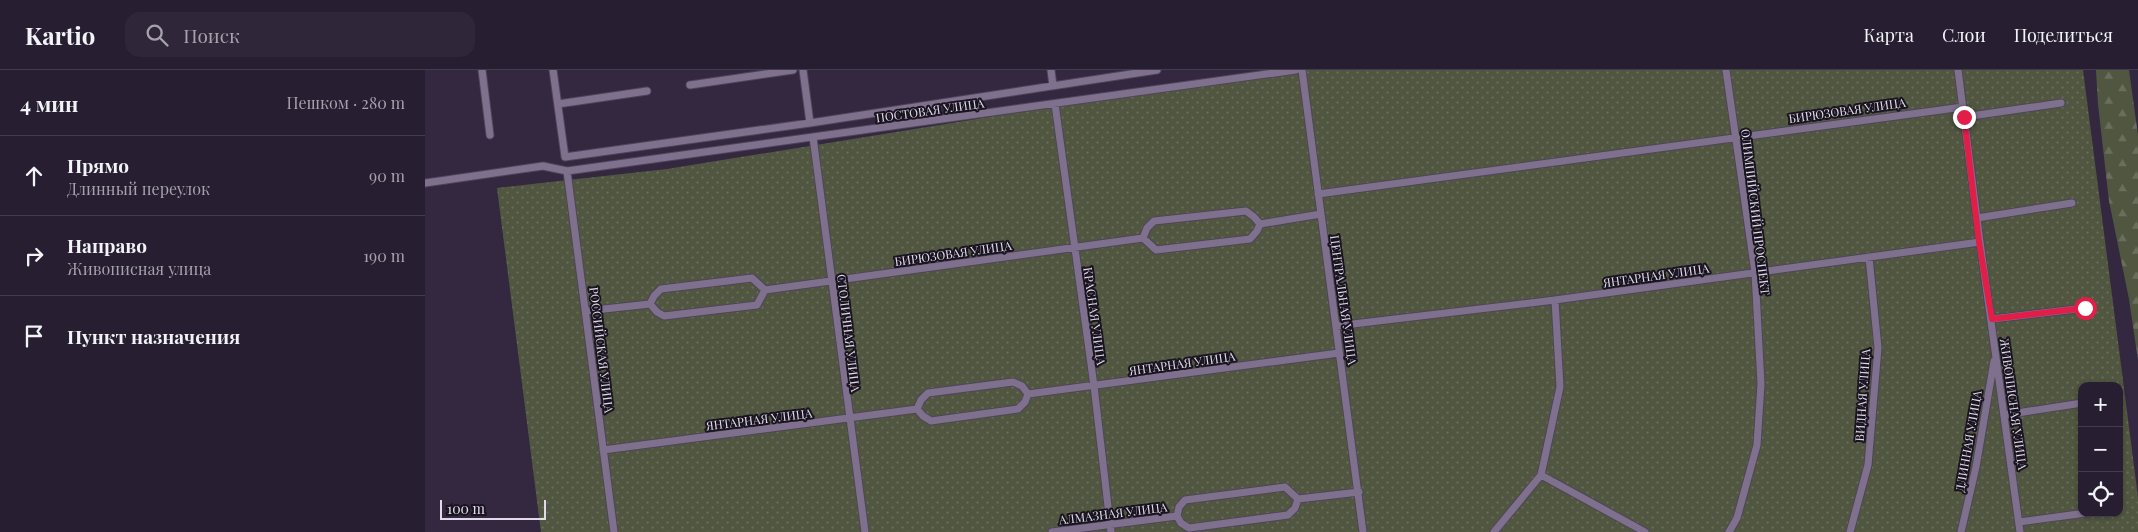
<!DOCTYPE html>
<html lang="ru">
<meta charset="utf-8">
<style>
body{margin:0;font-family:"Playfair Display",serif;background:#2f2739;color:#f1f3f6}
.controls{position:absolute;right:15px;bottom:15px;display:grid;overflow:hidden;border-radius:10px;box-shadow:0 1px 4px #0004}
.controls button{width:45px;height:45px;display:grid;place-items:center;padding:0;border:0;border-bottom:1px solid #433c4d;background:#271e31;color:#f1f3f6;font:25px sans-serif}
.scale{position:absolute;left:15px;bottom:12px;width:106px;box-sizing:border-box;padding-left:5px;border:2px solid #e2daea;border-top:0;font-size:14px;line-height:18px;white-space:nowrap;color:#e2daea;-webkit-text-stroke:4px #19141f;paint-order:stroke}
.stop{position:absolute;width:15px;height:15px;margin:-11px;border:4px solid #e11d48;border-radius:50%;background:#fff}
.stop.end{background:#e11d48;border-color:#fff;box-shadow:0 1px 5px #0008}
.list{margin:0;padding:0;list-style:none}
h2{display:flex;justify-content:space-between;align-items:center;height:65px;margin:0;padding:0 20px;font-size:21px}
h2 small{font-size:16px;font-weight:400;color:#a4a2ab}
.list li{display:grid;grid-template-columns:32px 1fr auto;gap:15px;align-items:center;box-sizing:border-box;height:80px;padding:0 20px;border-top:1px solid #433c4d}
.list b{display:block;font-size:19px;white-space:nowrap}
.list p{margin:0;font-size:16px;white-space:nowrap;color:#a4a2ab}
.list em{font-size:16px;font-style:normal;color:#a4a2ab}
.icon{flex:none;width:28px;height:28px;fill:none;stroke:currentColor;stroke-width:2;stroke-linecap:round;stroke-linejoin:round}
.map{position:relative;flex:none;width:1713px;height:462px;overflow:hidden}
header{display:flex;align-items:center;gap:30px;box-sizing:border-box;height:70px;padding:0 25px;background:#271e31;border-bottom:1px solid #433c4d}
header strong{font-size:24px}
nav{display:flex;gap:28px;margin-inline-start:auto;font-size:18px}
.search{width:350px;height:45px;background:#2f2739;display:flex;align-items:center;gap:12px;box-sizing:border-box;padding:0 18px;border-radius:15px;color:#a4a2ab;font-size:19px}
main{display:flex}
aside{flex:1;background:#271e31}
.map>svg:first-child{display:block}
</style>
<header>
<strong>Kartio</strong>
<div class="search"><svg class="icon" aria-label="search" viewBox="0 0 24 24"><circle cx="10" cy="10" r="6"/><path d="M15 15l6 6"/></svg>Поиск</div>
<nav><a>Карта</a><a>Слои</a><a>Поделиться</a></nav>
</header>
<main>
<aside>
<h2>4 мин<small>Пешком · 280 m</small></h2>
<ul class="list">
<li><svg class="icon" aria-label="ahead" viewBox="0 0 24 24"><path d="M12 20V5M6 11l6-6 6 6"/></svg><div><b>Прямо</b><p>Длинный переулок</p></div><em>90 m</em></li>
<li><svg class="icon" aria-label="right" viewBox="0 0 24 24"><path d="M7 20v-9h11M14 6l5 5-5 5"/></svg><div><b>Направо</b><p>Живописная улица</p></div><em>190 m</em></li>
<li><svg class="icon" aria-label="arrive" viewBox="0 0 24 24"><path d="M6 21V4h12l-3 4 3 4H6"/></svg><div><b>Пункт назначения</b></div></li>
</ul>
</aside>
<div class="map">
<svg width="1713" height="462" viewBox="0 0 1713 462">
<defs>
<pattern id="grass-dots" width="8" height="8" patternUnits="userSpaceOnUse" patternTransform="scale(1.25)"><rect width="8" height="8" fill="#515640"/><path d="M2 2h.1M6 6h.1" fill="none" stroke="#6a6e5c" stroke-width="1.8" stroke-linecap="round"/></pattern>
<pattern id="forest-firs" width="22" height="20" patternUnits="userSpaceOnUse" patternTransform="scale(1.25)"><rect width="22" height="20" fill="#515640"/><path d="M5 1l3.5 6h-7zM16 11l3.5 6h-7z" fill="#6a6e5c"/></pattern>
</defs>
<rect width="100%" height="100%" fill="#342841"/>
<path fill="url(#grass-dots)" fill-rule="evenodd" d="M 861,0 L 1658,0 L 1713,427 L 1713,462 L 116,462 L 72,118 L 242,99 L 576,45 L 856,4 ZM 1657,316 L 1694,316 L 1694,443 L 1657,443 Z"/>
<path fill="url(#forest-firs)" d="M 1671,0 L 1704,0 L 1713,65 L 1713,290 L 1704,229 L 1684,131 L 1673,34 Z"/>
<g fill="none" stroke-linecap="round" stroke-linejoin="round">
<g stroke="#4f455a" stroke-width="9">
<path id="minor" d="M 57,0 L 65,65
M 128,0 L 140,87 L 385,53 L 732,0
M 378,0 L 385,53
M 626,0 L 628,16
M 877,0 L 938,462
M 1301,0 L 1330,203 L 1336,314 L 1332,375 L 1312,448 L 1304,462
M 1533,0 L 1555,172 L 1595,462
M 265,15 L 368,0
M 133,34 L 222,21
M 630,34 L 669,316 L 686,462
M 1539,47 L 1636,33
M 388,67 L 440,462
M 142,101 L 189,462
M 0,113 L 118,96 L 142,101 L 871,0
M 893,124 L 1538,37
M 1552,148 L 1647,133
M 718,168 L 731,180 L 825,169 L 832,161 L 835,154
M 225,234 L 229,226 L 236,219 L 327,208 L 340,220
M 161,241 L 225,234 L 232,242 L 239,246 L 332,235 L 340,220 L 718,168 L 722,158 L 729,151 L 821,141 L 829,147 L 835,154 L 896,144
M 1567,249 L 1660,238
M 911,256 L 1130,230 L 1555,172
M 492,339 L 498,346 L 506,351 L 593,339 L 600,332 L 603,324
M 1579,345 L 1657,333
M 178,380 L 492,339 L 496,330 L 503,323 L 588,312 L 597,316 L 603,324 L 914,283
M 1116,405 L 1220,462
M 752,446 L 754,437 L 760,430 L 860,417 L 873,429
M 1594,452 L 1661,443
M 627,462 L 752,446 L 756,453 L 764,458 L 863,445 L 870,438 L 873,429 L 934,422
M 1069,462 L 1116,405 L 1135,317 L 1130,230
M 1425,462 L 1443,395 L 1453,278 L 1444,187
M 1536,462 L 1551,397 L 1569,291"/>
</g>
<use href="#minor" stroke="#7f718e" stroke-width="7"/>
</g>
<g fill="none" stroke-linecap="round" stroke-linejoin="round">
<path stroke="#e11d48" stroke-width="6" d="M 1539,47 L 1554,172 L 1567,249 L 1660,238"/>
</g>
<g text-anchor="middle" dominant-baseline="central" stroke-width="4" stroke-linejoin="round" paint-order="stroke">
<g font-size="12" fill="#e2daea" stroke="#19141f">
<text transform="translate(505 40) rotate(-8)">ПОСТОВАЯ УЛИЦА</text>
<text transform="translate(1422 40) rotate(-8)">БИРЮЗОВАЯ УЛИЦА</text>
<text transform="translate(1331 142) rotate(83)">ОЛИМПИЙСКИЙ ПРОСПЕКТ</text>
<text transform="translate(528 183) rotate(-8)">БИРЮЗОВАЯ УЛИЦА</text>
<text transform="translate(1231 205) rotate(-8)">ЯНТАРНАЯ УЛИЦА</text>
<text transform="translate(919 230) rotate(82)">ЦЕНТРАЛЬНАЯ УЛИЦА</text>
<text transform="translate(670 246) rotate(82)">КРАСНАЯ УЛИЦА</text>
<text transform="translate(424 263) rotate(83)">СТОЛИЧНАЯ УЛИЦА</text>
<text transform="translate(177 280) rotate(83)">РОССИЙСКАЯ УЛИЦА</text>
<text transform="translate(757 293) rotate(-8)">ЯНТАРНАЯ УЛИЦА</text>
<text transform="translate(1437 325) rotate(-86)">ВИДНАЯ УЛИЦА</text>
<text transform="translate(1589 334) rotate(82)">ЖИВОПИСНАЯ УЛИЦА</text>
<text transform="translate(334 349) rotate(-7)">ЯНТАРНАЯ УЛИЦА</text>
<text transform="translate(1543 371) rotate(-80)">ДЛИННАЯ УЛИЦА</text>
<text transform="translate(688 443) rotate(-7)">АЛМАЗНАЯ УЛИЦА</text>
</g>
</g>
</svg>
<div class="controls">
<button>+</button>
<button>−</button>
<button><svg class="icon" aria-label="locate" viewBox="0 0 24 24"><circle cx="12" cy="12" r="6"/><path d="M12 2v4M12 18v4M2 12h4M18 12h4"/></svg></button>
</div>
<div class="scale">100 m</div>
<div class="stop" style="left:1660px;top:238px"></div>
<div class="stop end" style="left:1539px;top:47px"></div>
</div>
</main>
